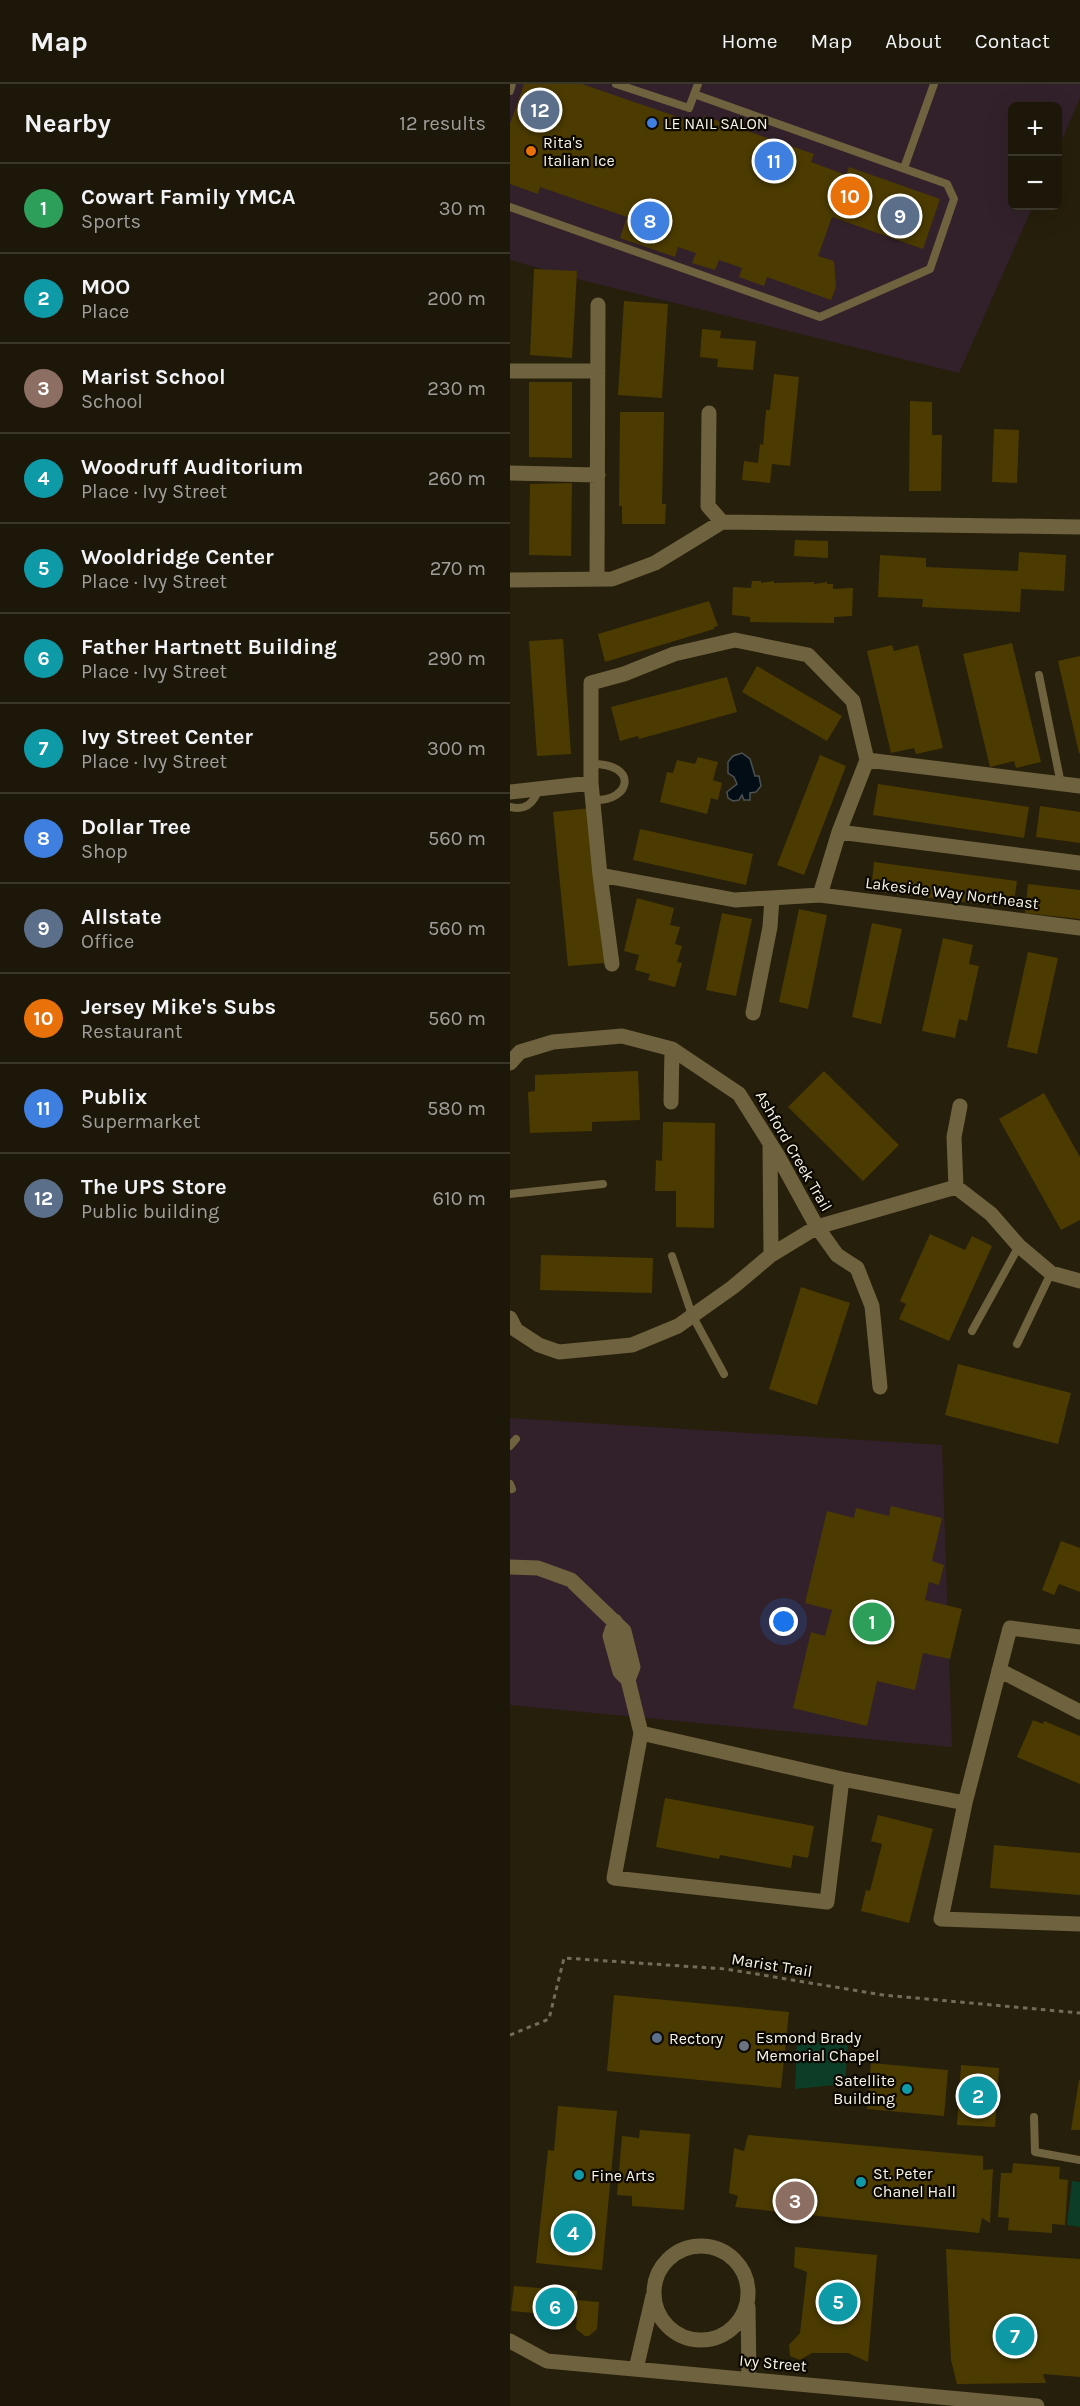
<!DOCTYPE html>
<meta charset="utf-8">
<style>
body{margin:0;font-family:Karla,sans-serif;background:#252012;color:#f1f3f6}
.controls{position:absolute;right:18px;top:18px;display:grid;overflow:hidden;border-radius:9px;box-shadow:0 6px 24px #0002}
.controls button{width:54px;height:54px;display:grid;place-items:center;padding:0;border:0;border-bottom:2px solid #3a3629;background:#1c1708;color:#f1f3f6;font:30px sans-serif}
.you{position:absolute;left:274px;top:1538px;width:21px;height:21px;margin:-15px;border:4px solid #fff;border-radius:50%;background:#1a73e8;box-shadow:0 0 0 9px #1a73e833}
.badge{display:grid;place-items:center;width:39px;height:39px;border-radius:50%;background:#fe85e0;color:#fff;font-size:20px;font-weight:700}
.pin{position:absolute;translate:-50% -50%;border:3px solid #fff;box-shadow:0 2px 6px #0006}
.list{margin:0;padding:0;list-style:none}
h2{display:flex;justify-content:space-between;align-items:center;height:78px;margin:0;padding:0 24px;font-size:26px}
h2 small{font-size:20px;font-weight:400;color:#a09f9c}
.list li{display:grid;grid-template-columns:39px 1fr auto;gap:18px;align-items:center;box-sizing:border-box;height:90px;padding:0 24px;border-top:2px solid #3a3629}
.list b{display:block;font-size:22px;white-space:nowrap}
.list p{margin:0;font-size:20px;white-space:nowrap;color:#a09f9c}
.list em{font-size:20px;font-style:normal;color:#a09f9c}
.map{position:relative;flex:none;width:570px;height:2322px;overflow:hidden}
header{display:flex;align-items:center;gap:36px;box-sizing:border-box;height:84px;padding:0 30px;background:#1c1708;border-bottom:2px solid #3a3629}
header strong{font-size:28px}
nav{display:flex;gap:33px;margin-inline-start:auto;font-size:21px}
main{display:flex}
aside{flex:1;background:#1c1708}
.map>svg:first-child{display:block}
</style>
<header>
<strong>Map</strong>
<nav><a>Home</a><a>Map</a><a>About</a><a>Contact</a></nav>
</header>
<main>
<aside>
<h2>Nearby<small>12 results</small></h2>
<ul class="list">
<li><span class="badge" style="background:#2e9e5b">1</span><div><b>Cowart Family YMCA</b><p>Sports</p></div><em>30 m</em></li>
<li><span class="badge" style="background:#0f9aa8">2</span><div><b>MOO</b><p>Place</p></div><em>200 m</em></li>
<li><span class="badge" style="background:#8d6e63">3</span><div><b>Marist School</b><p>School</p></div><em>230 m</em></li>
<li><span class="badge" style="background:#0f9aa8">4</span><div><b>Woodruff Auditorium</b><p>Place · Ivy Street</p></div><em>260 m</em></li>
<li><span class="badge" style="background:#0f9aa8">5</span><div><b>Wooldridge Center</b><p>Place · Ivy Street</p></div><em>270 m</em></li>
<li><span class="badge" style="background:#0f9aa8">6</span><div><b>Father Hartnett Building</b><p>Place · Ivy Street</p></div><em>290 m</em></li>
<li><span class="badge" style="background:#0f9aa8">7</span><div><b>Ivy Street Center</b><p>Place · Ivy Street</p></div><em>300 m</em></li>
<li><span class="badge" style="background:#3f7fe0">8</span><div><b>Dollar Tree</b><p>Shop</p></div><em>560 m</em></li>
<li><span class="badge" style="background:#5c6f8a">9</span><div><b>Allstate</b><p>Office</p></div><em>560 m</em></li>
<li><span class="badge" style="background:#e8710a">10</span><div><b>Jersey Mike's Subs</b><p>Restaurant</p></div><em>560 m</em></li>
<li><span class="badge" style="background:#3f7fe0">11</span><div><b>Publix</b><p>Supermarket</p></div><em>580 m</em></li>
<li><span class="badge" style="background:#5c6f8a">12</span><div><b>The UPS Store</b><p>Public building</p></div><em>610 m</em></li>
</ul>
</aside>
<div class="map">
<svg width="570" height="2322" viewBox="0 0 570 2322">
<rect width="100%" height="100%" fill="#261f0b"/>
<path fill="#32212a" d="M 0,0 L 570,0 L 570,14 L 548,65 L 548,22 L 502,22 L 502,122 L 523,122 L 449,289 L 67,195 L 0,176 Z
M 0,1334 L 432,1361 L 442,1663 L 0,1621 Z"/>
<path fill="#0c3d26" d="M 287,1956 L 338,1959 L 335,2000 L 285,2005 Z
M 562,2097 L 570,2098 L 570,2143 L 557,2141 Z"/>
<path fill="#030d15" stroke="#4c5254" stroke-width="1.5" d="M 232,669 L 240,675 L 245,692 L 249,692 L 251,702 L 246,708 L 240,709 L 240,716 L 234,716 L 232,711 L 229,716 L 223,717 L 218,714 L 217,708 L 227,700 L 224,693 L 218,689 L 218,678 L 223,672 Z"/>
<path fill="#4c3b01" d="M 14,0 L 72,0 L 191,41 L 194,32 L 304,70 L 301,78 L 336,91 L 339,83 L 430,115 L 413,165 L 322,133 L 308,172 L 324,177 L 326,203 L 321,216 L 257,193 L 254,202 L 229,193 L 232,184 L 209,176 L 205,186 L 182,179 L 186,169 L 168,163 L 165,173 L 110,154 L 117,133 L 30,103 L 28,110 L 0,100 L 0,40 Z
M 24,185 L 67,187 L 62,274 L 20,271 Z
M 114,217 L 158,220 L 152,314 L 108,311 Z
M 192,245 L 211,247 L 210,254 L 246,257 L 243,286 L 207,283 L 208,275 L 190,273 Z
M 264,290 L 289,293 L 280,382 L 262,380 L 260,399 L 232,396 L 234,377 L 248,379 L 250,360 L 253,361 L 256,326 L 260,326 Z
M 19,298 L 62,298 L 62,374 L 19,373 Z
M 400,317 L 422,318 L 422,351 L 432,351 L 431,407 L 399,407 Z
M 110,328 L 154,328 L 152,420 L 156,420 L 155,440 L 112,440 L 112,422 L 109,422 Z
M 484,345 L 509,346 L 507,399 L 482,398 Z
M 62,399 L 61,472 L 19,471 L 20,400 Z
M 285,456 L 318,457 L 318,474 L 284,472 Z
M 509,468 L 556,471 L 554,507 L 511,505 L 510,528 L 412,523 L 413,515 L 368,513 L 370,471 L 416,474 L 416,483 L 508,487 Z
M 242,497 L 251,497 L 251,499 L 264,497 L 264,499 L 304,498 L 304,500 L 317,498 L 317,500 L 323,500 L 323,505 L 343,504 L 342,532 L 324,533 L 324,539 L 240,538 L 240,533 L 222,531 L 223,503 L 241,504 Z
M 199,517 L 208,542 L 204,543 L 204,545 L 95,578 L 88,550 Z
M 53,555 L 61,670 L 27,672 L 19,557 Z
M 502,559 L 531,678 L 506,684 L 504,677 L 480,683 L 453,570 Z
M 382,561 L 384,567 L 408,561 L 433,664 L 406,670 L 404,664 L 381,669 L 357,567 Z
M 570,572 L 570,669 L 569,669 L 548,577 Z
M 247,582 L 332,632 L 317,657 L 232,608 Z
M 217,593 L 227,628 L 129,655 L 128,652 L 110,657 L 101,623 Z
M 310,671 L 336,682 L 294,791 L 267,781 Z
M 188,673 L 208,678 L 203,696 L 212,699 L 208,716 L 201,714 L 197,730 L 150,718 L 157,688 L 163,689 L 167,676 L 185,680 Z
M 368,700 L 519,723 L 514,754 L 363,731 Z
M 530,722 L 570,728 L 570,759 L 526,753 Z
M 81,724 L 95,879 L 58,882 L 43,728 Z
M 130,745 L 243,770 L 236,801 L 123,776 Z
M 364,778 L 507,797 L 503,824 L 361,807 Z
M 518,800 L 570,806 L 570,835 L 515,829 Z
M 127,814 L 164,824 L 160,841 L 170,843 L 165,860 L 172,862 L 167,878 L 172,879 L 165,903 L 138,896 L 140,890 L 125,886 L 129,871 L 114,867 Z
M 289,825 L 317,831 L 298,925 L 269,918 Z
M 212,829 L 242,835 L 226,912 L 196,906 Z
M 362,839 L 392,845 L 371,940 L 342,933 Z
M 433,854 L 463,861 L 459,880 L 469,882 L 457,937 L 449,935 L 445,954 L 412,947 Z
M 518,868 L 548,874 L 527,970 L 497,963 Z
M 128,987 L 130,1036 L 82,1038 L 82,1047 L 20,1049 L 18,1008 L 25,1007 L 25,991 Z
M 314,987 L 389,1061 L 353,1097 L 278,1023 Z
M 534,1009 L 570,1073 L 570,1136 L 551,1146 L 489,1035 Z
M 153,1038 L 205,1039 L 204,1144 L 166,1143 L 166,1107 L 145,1107 L 146,1076 L 152,1077 Z
M 420,1150 L 455,1166 L 462,1152 L 482,1162 L 439,1257 L 389,1235 L 396,1220 L 390,1217 Z
M 31,1171 L 143,1174 L 142,1209 L 30,1206 Z
M 291,1203 L 340,1219 L 307,1321 L 259,1305 Z
M 448,1280 L 561,1309 L 548,1360 L 435,1331 Z
M 381,1422 L 432,1434 L 422,1477 L 434,1481 L 429,1501 L 419,1498 L 415,1516 L 452,1525 L 440,1575 L 413,1569 L 405,1606 L 367,1597 L 357,1642 L 283,1624 L 301,1548 L 315,1552 L 322,1526 L 295,1519 L 317,1427 L 344,1434 L 346,1424 L 379,1432 Z
M 551,1457 L 570,1464 L 570,1508 L 549,1500 L 544,1511 L 532,1506 Z
M 523,1636 L 533,1640 L 534,1637 L 570,1652 L 570,1700 L 507,1673 Z
M 155,1714 L 304,1742 L 298,1774 L 283,1771 L 281,1784 L 210,1771 L 209,1775 L 146,1763 Z
M 368,1731 L 423,1745 L 399,1839 L 351,1827 L 356,1806 L 360,1807 L 372,1760 L 361,1757 Z
M 484,1761 L 570,1769 L 570,1811 L 480,1804 Z
M 104,1911 L 279,1928 L 271,2004 L 97,1987 Z
M 361,1979 L 438,1986 L 434,2032 L 357,2025 Z
M 451,1981 L 489,1984 L 485,2043 L 447,2041 Z
M 569,1996 L 570,1996 L 570,2046 L 561,2046 Z
M 48,2022 L 107,2027 L 92,2186 L 26,2179 L 38,2066 L 44,2067 Z
M 130,2046 L 180,2050 L 174,2126 L 122,2122 L 122,2112 L 107,2111 L 112,2052 L 129,2054 Z
M 238,2051 L 473,2072 L 473,2086 L 483,2085 L 480,2139 L 472,2134 L 469,2149 L 225,2123 L 228,2112 L 219,2109 L 224,2064 L 234,2067 Z
M 503,2079 L 550,2083 L 549,2095 L 558,2096 L 555,2141 L 542,2140 L 542,2149 L 498,2146 L 499,2134 L 488,2133 L 491,2089 L 502,2089 Z
M 285,2163 L 367,2171 L 358,2278 L 338,2269 L 302,2269 L 290,2276 L 280,2272 L 279,2261 L 290,2249 L 297,2188 L 284,2183 Z
M 436,2165 L 570,2175 L 570,2293 L 533,2290 L 536,2299 L 447,2300 L 441,2276 Z
M 4,2202 L 67,2207 L 66,2216 L 89,2218 L 87,2245 L 79,2252 L 75,2252 L 66,2245 L 67,2233 L 1,2227 Z"/>
<g fill="none" stroke-linecap="round" stroke-linejoin="round">
<path stroke="#726c5b" stroke-width="3" stroke-dasharray="4.5 4.5" stroke-linecap="butt" d="M 0,1951 L 39,1935 L 54,1874 L 216,1885 L 373,1911 L 570,1929"/>
<path stroke="#6f623e" stroke-width="8" d="M 106,0 L 179,24 L 188,0
M 0,7 L 2,0
M 394,84 L 424,0
M 0,123 L 310,233 L 420,185 L 444,115 L 437,100 L 184,10
M 529,591 L 551,700
M 81,680 C 129,679 122,718 83,716
M 0,723 C 16,727 24,719 29,704
M 0,1110 L 93,1100
M 162,1172 L 182,1231 L 214,1290
M 462,1247 L 509,1162
M 507,1260 L 541,1189
M 0,1362 L 6,1355
M 0,1400 L 2,1405
M 524,2033 L 525,2068 L 570,2076"/>
<path stroke="#6f623e" stroke-width="15" d="M 0,287 L 88,287
M 199,329 L 198,422 L 212,438
M 0,389 L 88,391
M 87,495 L 88,221
M 0,496 L 102,495 L 145,479 L 212,438 L 570,443
M 357,676 L 329,748 L 570,779
M 570,702 L 357,676 L 343,617 L 298,571 L 225,556 L 164,570 L 114,590 L 81,599 L 81,699 L 90,791 L 225,816 L 310,811 L 570,844
M 0,708 L 81,699
M 90,791 L 102,880
M 310,811 L 329,748
M 243,929 L 260,843 L 262,814
M 0,979 L 10,968 L 43,958 L 112,952 L 162,965 L 229,1010 L 268,1072 L 307,1143 L 261,1171 L 223,1203 L 168,1242 L 122,1261 L 49,1268 L 29,1261 L 6,1246 L 0,1234
M 161,1018 L 162,965
M 450,1022 L 444,1053 L 446,1103 L 481,1130 L 509,1162 L 541,1189 L 570,1197
M 260,1060 L 261,1171
M 370,1303 L 362,1222 L 347,1184 L 327,1171 L 307,1143 L 446,1103
M 0,1483 L 28,1484 L 61,1496 L 114,1547 L 123,1583 L 118,1596
M 105,1537 L 100,1552 L 110,1588 L 118,1596 L 131,1649 L 104,1794 L 317,1818 L 332,1695 L 131,1649
M 489,1586 L 570,1628
M 332,1695 L 455,1719 L 431,1835 L 570,1840
M 455,1719 L 500,1544 L 570,1553
M144 2209a47 47 0 1 1 94 0a47 47 0 1 1-94 0Z
M 238,2223 L 239,2295
M 0,2257 L 37,2277 L 527,2322
M 126,2285 L 143,2212"/>
</g>
<circle fill="#3f7fe0" stroke="#0c0903" stroke-width="2" cx="142" cy="39" r="6"/>
<circle fill="#e8710a" stroke="#0c0903" stroke-width="2" cx="21" cy="67" r="6"/>
<circle fill="#5c6f8a" stroke="#0c0903" stroke-width="2" cx="147" cy="1954" r="6"/>
<circle fill="#6b7280" stroke="#0c0903" stroke-width="2" cx="234" cy="1962" r="6"/>
<g fill="#0f9aa8" stroke="#0c0903" stroke-width="2">
<circle cx="397" cy="2005" r="6"/>
<circle cx="69" cy="2091" r="6"/>
<circle cx="351" cy="2098" r="6"/>
</g>
<g text-anchor="middle" dominant-baseline="central" stroke-width="4.5" stroke-linejoin="round" paint-order="stroke">
<g font-size="16" fill="#f8f4e7" stroke="#0c0903" text-anchor="start">
<text x="154" y="39">LE NAIL SALON</text>
<text x="33" y="58">Rita's<tspan x="33" dy="18">Italian Ice</tspan></text>
<text x="246" y="1953">Esmond Brady<tspan x="246" dy="18">Memorial Chapel</tspan></text>
<text x="159" y="1954">Rectory</text>
<text x="385" y="1996" text-anchor="end">Satellite<tspan x="385" dy="18">Building</tspan></text>
<text x="363" y="2089">St. Peter<tspan x="363" dy="18">Chanel Hall</tspan></text>
<text x="81" y="2091">Fine Arts</text>
</g>
<g font-size="16" fill="#f8f4e7" stroke="#0c0903">
<text transform="translate(442 809) rotate(7)">Lakeside Way Northeast</text>
<text transform="translate(284 1067) rotate(60)">Ashford Creek Trail</text>
<text transform="translate(262 1881) rotate(9)">Marist Trail</text>
<text transform="translate(263 2279) rotate(5)">Ivy Street</text>
</g>
</g>
</svg>
<div class="controls">
<button>+</button>
<button>−</button>
</div>
<div class="you"></div>
<div class="pin badge" style="left:362px;top:1538px;background:#2e9e5b">1</div>
<div class="pin badge" style="left:468px;top:2012px;background:#0f9aa8">2</div>
<div class="pin badge" style="left:285px;top:2117px;background:#8d6e63">3</div>
<div class="pin badge" style="left:63px;top:2149px;background:#0f9aa8">4</div>
<div class="pin badge" style="left:328px;top:2218px;background:#0f9aa8">5</div>
<div class="pin badge" style="left:45px;top:2223px;background:#0f9aa8">6</div>
<div class="pin badge" style="left:505px;top:2252px;background:#0f9aa8">7</div>
<div class="pin badge" style="left:140px;top:137px;background:#3f7fe0">8</div>
<div class="pin badge" style="left:390px;top:132px;background:#5c6f8a">9</div>
<div class="pin badge" style="left:340px;top:112px;background:#e8710a">10</div>
<div class="pin badge" style="left:264px;top:77px;background:#3f7fe0">11</div>
<div class="pin badge" style="left:30px;top:26px;background:#5c6f8a">12</div>
</div>
</main>
